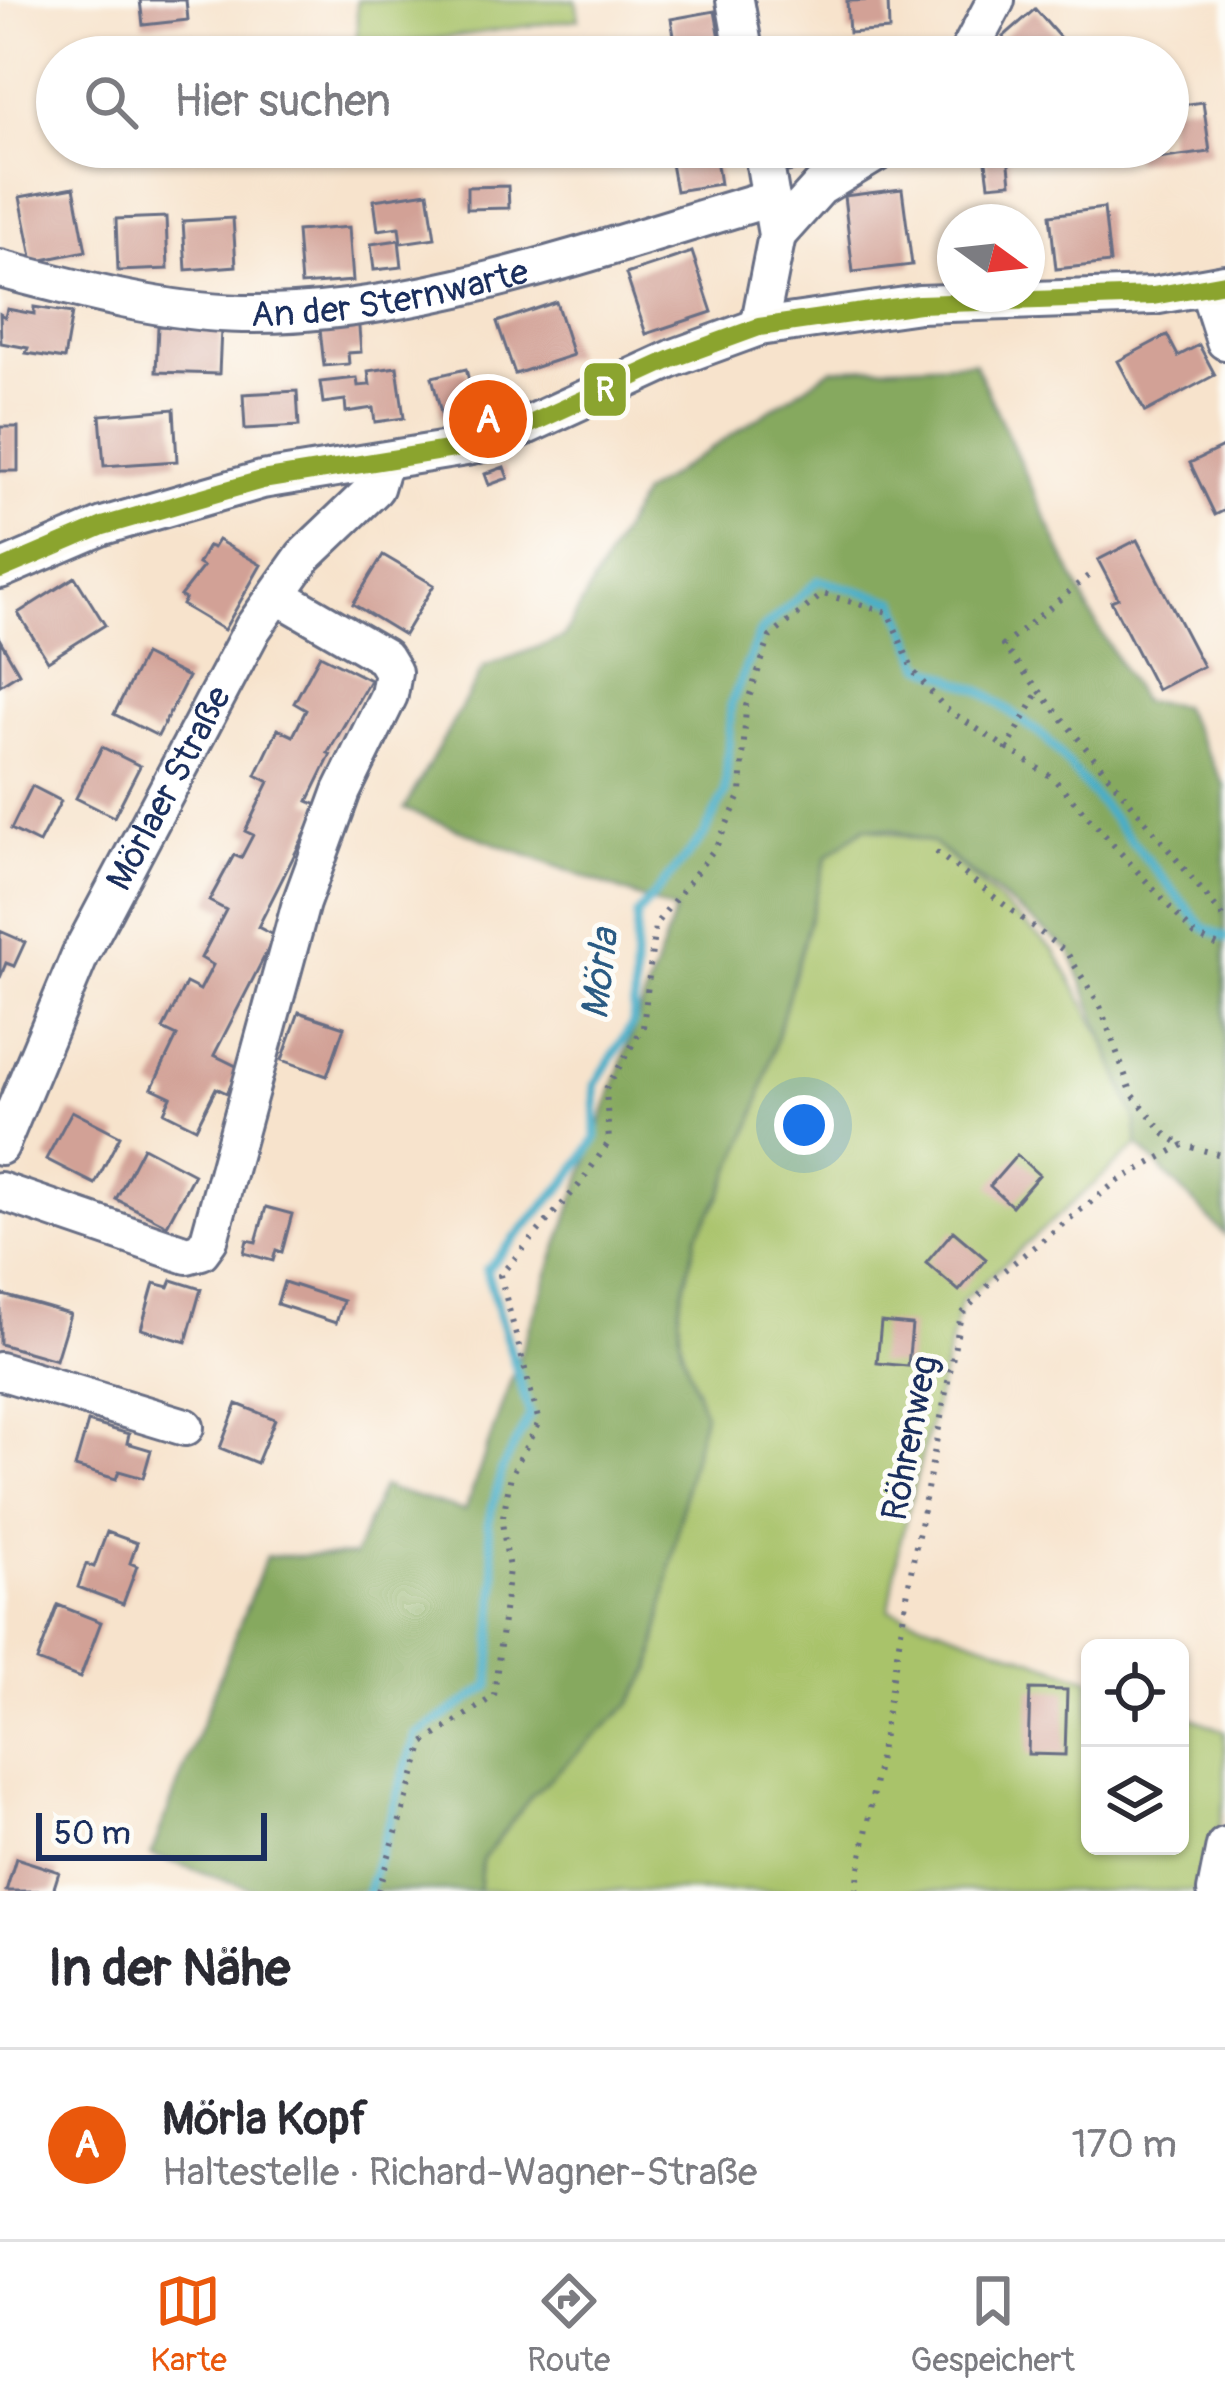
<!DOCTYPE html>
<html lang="de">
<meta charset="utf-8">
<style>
body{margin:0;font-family:Pangolin,sans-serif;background:#f2f2f3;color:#2b2b33}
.controls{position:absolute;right:36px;bottom:36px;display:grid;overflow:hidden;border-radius:18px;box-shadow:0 3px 9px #0004}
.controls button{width:108px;height:108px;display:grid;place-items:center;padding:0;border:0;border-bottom:3px solid #e1e1e2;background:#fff;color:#2b2b33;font:60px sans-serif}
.compass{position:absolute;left:937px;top:204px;width:108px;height:108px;border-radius:50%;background:#fff;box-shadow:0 3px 9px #0004;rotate:105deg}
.scale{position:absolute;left:36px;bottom:30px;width:231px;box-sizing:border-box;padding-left:12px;border:6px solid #1b2f5e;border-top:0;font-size:33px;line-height:42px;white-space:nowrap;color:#1b2f5e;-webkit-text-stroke:9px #fdfcf7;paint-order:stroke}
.you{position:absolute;left:804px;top:1125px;width:42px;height:42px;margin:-30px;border:9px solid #fff;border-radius:50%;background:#1a73e8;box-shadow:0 0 0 18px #1a73e833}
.badge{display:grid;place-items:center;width:78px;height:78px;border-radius:50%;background:#ea580c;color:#fff;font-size:39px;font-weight:700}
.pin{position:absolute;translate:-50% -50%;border:6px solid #fff;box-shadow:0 3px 12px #0006}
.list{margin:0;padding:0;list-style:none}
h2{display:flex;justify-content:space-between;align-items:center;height:156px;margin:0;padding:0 48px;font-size:51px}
h2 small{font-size:39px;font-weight:400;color:#7c7c81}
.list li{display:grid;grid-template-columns:78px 1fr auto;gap:36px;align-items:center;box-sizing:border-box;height:192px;padding:0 48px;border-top:3px solid #e1e1e2}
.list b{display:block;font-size:45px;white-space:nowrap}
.list p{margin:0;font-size:39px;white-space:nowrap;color:#7c7c81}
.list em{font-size:39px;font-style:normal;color:#7c7c81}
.icon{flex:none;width:66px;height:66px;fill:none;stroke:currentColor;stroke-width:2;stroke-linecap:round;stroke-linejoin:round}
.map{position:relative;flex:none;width:1225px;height:1891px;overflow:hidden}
.search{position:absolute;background:#fff;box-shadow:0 3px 9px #0004;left:36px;right:36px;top:36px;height:132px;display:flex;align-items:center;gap:30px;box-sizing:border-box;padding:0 42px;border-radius:66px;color:#7c7c81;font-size:45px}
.sheet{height:348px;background:#fff}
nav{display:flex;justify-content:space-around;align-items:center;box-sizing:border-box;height:168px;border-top:3px solid #e1e1e2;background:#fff;font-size:33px;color:#7c7c81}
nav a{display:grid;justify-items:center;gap:6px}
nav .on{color:#ea580c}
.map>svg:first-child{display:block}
</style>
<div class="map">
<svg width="1225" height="1891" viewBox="0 0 1225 1891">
<rect width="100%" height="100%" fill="#fdfcf7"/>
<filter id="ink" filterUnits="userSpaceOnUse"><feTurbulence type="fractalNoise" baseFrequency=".00833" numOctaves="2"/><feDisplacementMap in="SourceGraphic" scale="24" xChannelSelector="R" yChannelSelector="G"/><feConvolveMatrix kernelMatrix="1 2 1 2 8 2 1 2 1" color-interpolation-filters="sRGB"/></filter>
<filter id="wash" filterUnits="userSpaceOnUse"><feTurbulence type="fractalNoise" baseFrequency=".004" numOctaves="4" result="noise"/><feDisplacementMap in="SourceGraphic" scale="48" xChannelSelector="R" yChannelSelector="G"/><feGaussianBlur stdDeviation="2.7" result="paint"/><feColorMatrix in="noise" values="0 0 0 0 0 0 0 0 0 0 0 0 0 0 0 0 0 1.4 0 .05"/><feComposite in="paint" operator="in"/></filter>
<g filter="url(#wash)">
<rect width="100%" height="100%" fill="#f7e3cc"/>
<path fill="#a9c36a" stroke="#627964" stroke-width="3" d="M 357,0 L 576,0 L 579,19 L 357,50 Z
M 865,827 L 933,843 L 1055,951 L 1101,1034 L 1135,1117 L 1138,1145 L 961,1302 L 900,1542 L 889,1610 L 1090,1679 L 1090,1846 L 1180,1846 L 1180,1713 L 1225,1731 L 1225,1799 L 1206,1891 L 479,1891 L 482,1860 L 532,1795 L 630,1703 L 652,1668 L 687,1480 L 704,1413 L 681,1347 L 679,1308 L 697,1235 L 720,1197 L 754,1119 L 827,856 Z"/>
<path fill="#86a95e" stroke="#506c5e" stroke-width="3" d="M 974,362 L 1089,611 L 1141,701 L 1181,706 L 1225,786 L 1225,1235 L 1138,1145 L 1135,1117 L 1070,951 L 933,843 L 893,830 L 865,827 L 827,856 L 754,1119 L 720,1197 L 697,1235 L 679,1308 L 681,1347 L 704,1413 L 687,1480 L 652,1668 L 631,1703 L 532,1795 L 482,1860 L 479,1891 L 258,1891 L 151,1855 L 266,1556 L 354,1556 L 382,1487 L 465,1511 L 675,911 L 404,809 L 484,667 L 563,638 L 642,494 L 832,369 Z"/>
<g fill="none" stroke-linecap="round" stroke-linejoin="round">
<path stroke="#49aec8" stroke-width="9" d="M 368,1891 L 416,1735 L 490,1686 L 496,1579 L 488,1524 L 502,1469 L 530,1415 L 486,1270 L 568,1180 L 596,1139 L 595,1085 L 633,1023 L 637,915 L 703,837 L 725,793 L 731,704 L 760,632 L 819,580 L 896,601 L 922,665 L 983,692 L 1046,738 L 1203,927 L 1225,937"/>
</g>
<g id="blocks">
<path fill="#d2a196" d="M 140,0 L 186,0 L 188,20 L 143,25 Z
M 888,0 L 889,30 L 849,33 L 847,1 Z
M 1035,9 L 1068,47 L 1057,57 L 1020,57 L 1003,37 Z
M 715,11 L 721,44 L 677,52 L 671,19 Z
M 1203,102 L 1210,152 L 1134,162 L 1132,147 L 1168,147 L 1168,107 Z
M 668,147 L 714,147 L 720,184 L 676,191 Z
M 784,147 L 824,147 L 827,164 L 788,172 Z
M 984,147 L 1007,147 L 1011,183 L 989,185 Z
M 1039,147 L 1081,147 L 1081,149 L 1042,159 Z
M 508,186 L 509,208 L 467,209 L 467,187 Z
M 74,187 L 86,251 L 33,262 L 20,197 Z
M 902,189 L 912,265 L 853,272 L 844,196 Z
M 428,192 L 435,238 L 401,243 L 399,227 L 378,230 L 374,200 Z
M 1005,207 L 1007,222 L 961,222 L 960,214 Z
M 1104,208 L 1110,263 L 1056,269 L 1050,215 Z
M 166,217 L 168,269 L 118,271 L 116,219 Z
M 233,218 L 236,266 L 186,270 L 183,221 Z
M 349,227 L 353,281 L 301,285 L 297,231 Z
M 399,240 L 402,267 L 374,270 L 371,244 Z
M 692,252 L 712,312 L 646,334 L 626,274 Z
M 556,302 L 573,355 L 515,374 L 497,322 Z
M 34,307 L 72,313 L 64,359 L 26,353 L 28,348 L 1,343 L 0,314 L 5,317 L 7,309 L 34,314 Z
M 358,316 L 361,352 L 348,353 L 349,364 L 324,366 L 319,320 Z
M 158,326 L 221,329 L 219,374 L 156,372 Z
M 1167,335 L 1178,356 L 1199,345 L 1215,375 L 1145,412 L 1118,361 Z
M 397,367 L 404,418 L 375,422 L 373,408 L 346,412 L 345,400 L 323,403 L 320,382 L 357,378 L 358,386 L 370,385 L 368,371 Z
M 466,369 L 476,408 L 442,417 L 432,377 Z
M 297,391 L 299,426 L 245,429 L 243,394 Z
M 174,409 L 177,461 L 104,466 L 100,415 Z
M 0,427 L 18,427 L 18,471 L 0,471 Z
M 1225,446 L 1225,510 L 1215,515 L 1190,463 Z
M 504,467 L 508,478 L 489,485 L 485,474 Z
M 218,540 L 261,565 L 224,630 L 182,605 L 185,599 L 180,596 L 203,567 L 198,564 L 208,546 L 213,548 Z
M 1137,540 L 1203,666 L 1157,690 L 1111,601 L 1118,598 L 1098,560 Z
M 383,555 L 434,585 L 404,635 L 353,604 Z
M 75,577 L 105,625 L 48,661 L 18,613 Z
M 0,640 L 19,673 L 0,685 Z
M 144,655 L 188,677 L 158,736 L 114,714 Z
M 320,655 L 370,680 L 328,753 L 331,754 L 308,801 L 319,806 L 258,927 L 275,936 L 214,1055 L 240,1068 L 227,1093 L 216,1088 L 196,1128 L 164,1112 L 171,1097 L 152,1088 L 177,1036 L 163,1029 L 186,983 L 200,990 L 213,965 L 201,958 L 226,910 L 209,901 L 234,855 L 241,858 L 253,835 L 245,831 L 269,782 L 256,775 L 278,729 L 293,736 L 306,710 L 294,703 Z
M 102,747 L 140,766 L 114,817 L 76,798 Z
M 32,786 L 61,801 L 39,843 L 11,829 Z
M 0,931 L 25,942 L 14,966 L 6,963 L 0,978 Z
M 299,1012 L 344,1027 L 327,1076 L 282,1060 Z
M 72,1111 L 120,1136 L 95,1184 L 46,1159 Z
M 143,1147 L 194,1174 L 167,1225 L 116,1199 Z
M 1017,1155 L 1039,1175 L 1012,1206 L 990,1186 Z
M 266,1207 L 292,1214 L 282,1252 L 276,1250 L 273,1261 L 244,1253 L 247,1240 L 256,1242 Z
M 953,1231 L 986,1259 L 959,1291 L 926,1263 Z
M 172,1280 L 201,1289 L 186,1342 L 141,1329 L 154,1283 L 169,1287 Z
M 284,1282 L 343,1301 L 336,1323 L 277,1304 Z
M 0,1294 L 70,1314 L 56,1360 L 0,1344 Z
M 881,1322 L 912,1325 L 908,1366 L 877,1363 Z
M 237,1404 L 275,1419 L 257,1463 L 220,1448 Z
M 88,1422 L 129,1434 L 127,1443 L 151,1450 L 143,1478 L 119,1471 L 116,1479 L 75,1467 Z
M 107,1532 L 137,1543 L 130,1563 L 137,1566 L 123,1604 L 78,1587 L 86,1564 L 94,1567 Z
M 58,1605 L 101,1622 L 80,1678 L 37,1661 Z
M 1030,1689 L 1067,1690 L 1065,1755 L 1028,1754 Z
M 16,1858 L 59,1872 L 53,1891 L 6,1891 Z"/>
</g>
</g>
<g filter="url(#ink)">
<use href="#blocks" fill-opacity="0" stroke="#686e84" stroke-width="3"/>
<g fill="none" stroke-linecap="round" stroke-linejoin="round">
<g stroke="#686e84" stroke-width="42">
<g id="minor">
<path d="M 735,0 L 745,57"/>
<path d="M 966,57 L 996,0"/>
<path d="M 777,235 L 820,187 L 886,147"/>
<path id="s1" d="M 0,269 C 80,290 161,312 243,314 C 417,317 604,246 771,198"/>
<path d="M 1208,288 L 1225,341"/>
<path d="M 759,327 L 777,235 L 762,147"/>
<path d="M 0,570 L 103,526 L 262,480 L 472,446 L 502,437 L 674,358 L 759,327 L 919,304 L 1153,296 L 1225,283"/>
<path id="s2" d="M 0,1146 L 80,955 L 253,628 L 304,556 L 375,488 L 383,461"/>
<path d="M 0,1191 L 187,1255 L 201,1251 L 209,1240 L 301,903 L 342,791 L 389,695 L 393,672 L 384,657 L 277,595"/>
<path d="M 0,1371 L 185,1427"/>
<path d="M 1216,1891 L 1225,1846"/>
</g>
</g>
<path stroke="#686e84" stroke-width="6" stroke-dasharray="3 9" stroke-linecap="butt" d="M 1088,576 L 1003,646 L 1225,919
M 1006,751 L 1039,691
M 936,852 L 1067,953 L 1100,1006 L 1132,1094 L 1166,1135 L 1181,1144
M 378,1891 L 424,1743 L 494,1696 L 509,1569 L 502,1522 L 511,1475 L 539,1422 L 500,1275 L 579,1185 L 609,1142 L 606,1089 L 643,1027 L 655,925 L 716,847 L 741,794 L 746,706 L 770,637 L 823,594 L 888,612 L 913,671 L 945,708 L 1053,778 L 1195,935 L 1225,949
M 856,1891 L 913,1561 L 961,1315 L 997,1276 L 1115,1183 L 1183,1145 L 1225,1156"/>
<use href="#minor" stroke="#fff" stroke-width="36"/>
<g stroke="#fdfcf7" stroke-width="27">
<path id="bus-1" d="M 0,570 L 103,526 L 262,480 L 472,446 L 502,437 L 674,358 L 759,327 L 919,304 L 1153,296 L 1225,283"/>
</g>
<use href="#bus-1" stroke="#8ba42f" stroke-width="18"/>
</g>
</g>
<g text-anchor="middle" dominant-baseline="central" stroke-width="10" stroke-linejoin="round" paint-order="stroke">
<g font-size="36" fill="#1b2f5e" stroke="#fdfcf7">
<text stroke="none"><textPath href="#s1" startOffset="396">An der Sternwarte</textPath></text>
<text stroke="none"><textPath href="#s2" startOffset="396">Mörlaer Straße</textPath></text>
<text transform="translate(910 1438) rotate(-79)">Röhrenweg</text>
</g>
<g font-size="39" font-style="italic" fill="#2b5b83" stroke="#fdfcf7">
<text transform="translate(600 974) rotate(-83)">Mörla</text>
</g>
</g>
<rect stroke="#fdfcf7" stroke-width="4.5" x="582" y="361" width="46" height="57" rx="12" fill="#8ba42f"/>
<g font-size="33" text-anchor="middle" font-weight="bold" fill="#fff">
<text x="605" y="401">R</text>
</g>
</svg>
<div class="controls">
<button><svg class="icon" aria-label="locate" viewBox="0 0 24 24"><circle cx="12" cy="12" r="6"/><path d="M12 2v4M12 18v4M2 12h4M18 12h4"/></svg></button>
<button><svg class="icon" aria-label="layers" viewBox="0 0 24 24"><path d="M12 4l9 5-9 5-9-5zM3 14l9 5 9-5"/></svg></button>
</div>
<svg class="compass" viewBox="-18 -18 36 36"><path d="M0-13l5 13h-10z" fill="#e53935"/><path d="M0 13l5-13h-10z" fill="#7c7c81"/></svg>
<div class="scale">50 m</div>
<div class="you"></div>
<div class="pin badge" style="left:488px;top:419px">A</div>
<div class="search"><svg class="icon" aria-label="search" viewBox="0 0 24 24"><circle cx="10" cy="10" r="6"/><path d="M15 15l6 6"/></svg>Hier suchen</div>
</div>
<section class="sheet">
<h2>In der Nähe<small></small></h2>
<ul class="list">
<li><span class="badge">A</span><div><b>Mörla Kopf</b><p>Haltestelle · Richard-Wagner-Straße</p></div><em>170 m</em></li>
</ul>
</section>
<nav>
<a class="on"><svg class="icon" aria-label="map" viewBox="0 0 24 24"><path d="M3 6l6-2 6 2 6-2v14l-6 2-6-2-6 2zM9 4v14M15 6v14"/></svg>Karte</a>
<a><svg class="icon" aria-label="directions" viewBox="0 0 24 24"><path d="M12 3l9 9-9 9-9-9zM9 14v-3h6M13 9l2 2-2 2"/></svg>Route</a>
<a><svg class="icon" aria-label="saved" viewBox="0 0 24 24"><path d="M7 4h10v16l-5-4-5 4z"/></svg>Gespeichert</a>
</nav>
